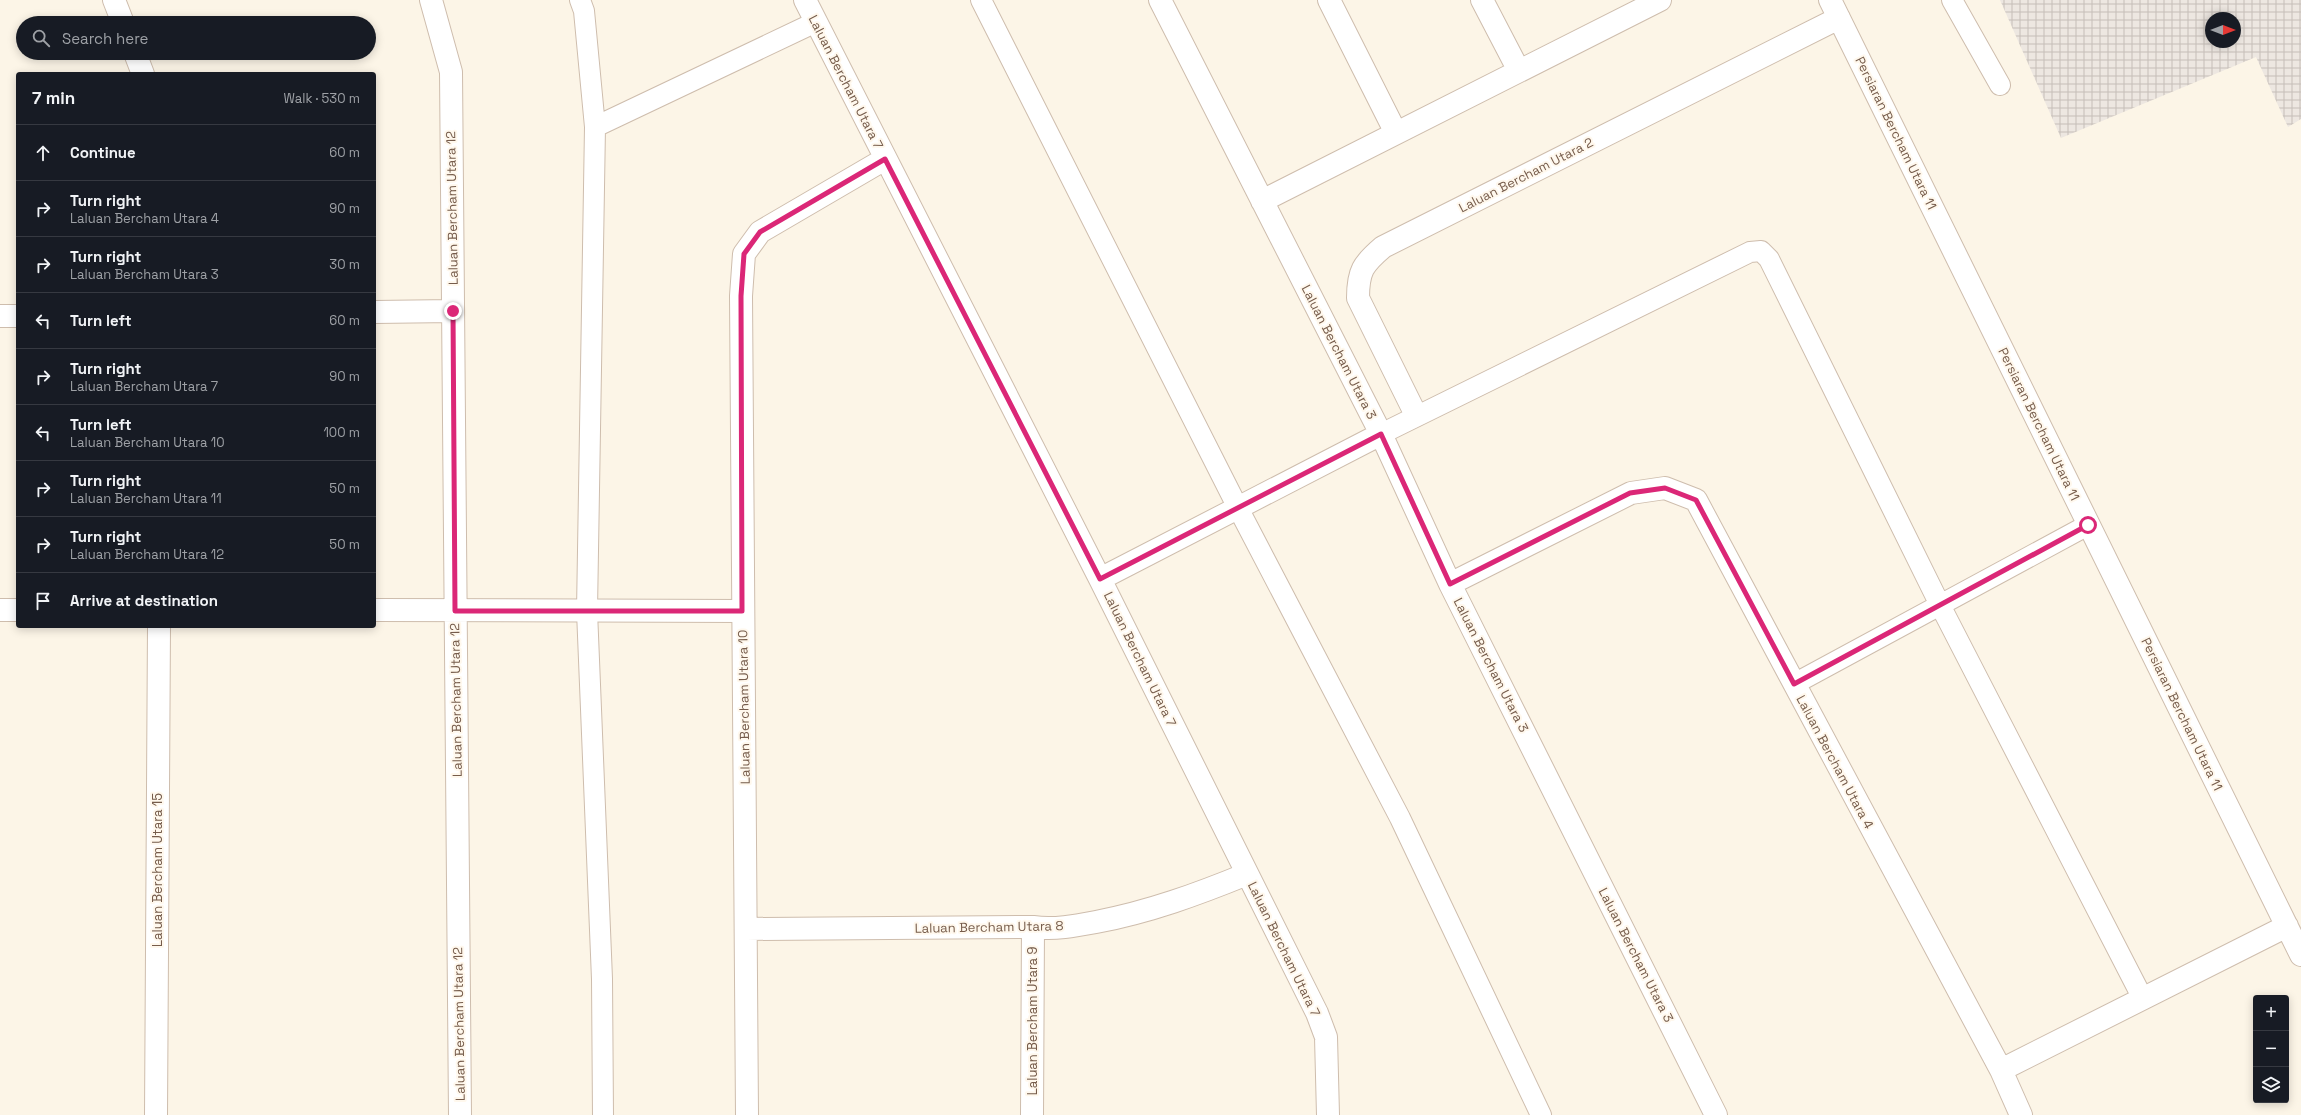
<!DOCTYPE html>
<meta charset="utf-8">
<style>
body{margin:0;font-family:"Space Grotesk",sans-serif;background:#20242c;color:#f1f3f6}
.controls{position:absolute;right:12px;bottom:12px;display:grid;overflow:hidden;border-radius:4px;box-shadow:0 2px 10px #0003}
.controls button{width:36px;height:36px;display:grid;place-items:center;padding:0;border:0;border-bottom:1px solid #363941;background:#171b24;color:#f1f3f6;font:20px sans-serif}
.compass{position:absolute;left:2205px;top:12px;width:36px;height:36px;border-radius:50%;background:#171b24;box-shadow:0 2px 10px #0003;rotate:90deg}
.stop{position:absolute;width:12px;height:12px;margin:-9px;border:3px solid #db2777;border-radius:50%;background:#fff}
.stop.end{background:#db2777;border-color:#fff;box-shadow:0 1px 4px #0008}
.list{margin:0;padding:0;list-style:none}
h2{display:flex;justify-content:space-between;align-items:center;height:52px;margin:0;padding:0 16px;font-size:17px}
h2 small{font-size:13px;font-weight:400;color:#9ea1a6}
.list li{display:grid;grid-template-columns:26px 1fr auto;gap:12px;align-items:center;box-sizing:border-box;height:56px;padding:0 16px;border-top:1px solid #363941}
.list b{display:block;font-size:15px;white-space:nowrap}
.list p{margin:0;font-size:13px;white-space:nowrap;color:#9ea1a6}
.list em{font-size:13px;font-style:normal;color:#9ea1a6}
.icon{flex:none;width:22px;height:22px;fill:none;stroke:currentColor;stroke-width:2;stroke-linecap:round;stroke-linejoin:round}
.map{position:relative;flex:none;width:2301px;height:1115px;overflow:hidden}
.search{position:absolute;background:#171b24;box-shadow:0 2px 10px #0003;left:16px;top:16px;width:360px;height:44px;display:flex;align-items:center;gap:10px;box-sizing:border-box;padding:0 14px;border-radius:22px;color:#9ea1a6;font-size:15px}
.panel{position:absolute;background:#171b24;box-shadow:0 2px 10px #0003;left:16px;top:72px;width:360px;height:556px;border-radius:4px}
.map>svg:first-child{display:block}
</style>
<div class="map">
<svg width="2301" height="1115" viewBox="0 0 2301 1115">
<defs>
<pattern id="industrial-grid" width="8" height="8" patternUnits="userSpaceOnUse"><rect width="8" height="8" fill="#ede7e1"/><path d="M0 4h8M4 0v8" fill="none" stroke="#c5beb8"/></pattern>
</defs>
<rect width="100%" height="100%" fill="#fcf5e7"/>
<path fill="url(#industrial-grid)" fill-rule="evenodd" d="M 2000,0 L 2301,0 L 2301,119 L 2288,127 L 2256,57 L 2061,138 ZM 2211,18 L 2235,18 L 2235,42 L 2211,42 Z"/>
<g fill="none" stroke-linecap="round" stroke-linejoin="round">
<g stroke="#cebdad" stroke-width="22">
<path id="lane" d="M 580,0 L 584,11 L 595,127 L 587,611 L 602,979 L 603,1115
M 981,0 L 1238,508 L 1400,818 L 1541,1115
M 1952,0 L 2000,85
M 595,127 L 816,22
M 1381,434 L 1750,252 L 1761,251 L 1769,259 L 1940,605 L 2143,999
M 1794,684 L 2088,525"/>
</g>
<g stroke="#cebdad" stroke-width="24">
<path id="street" d="M 114,0 L 123,23
M 431,0 L 451,72 L 460,1115
M 805,0 L 1100,579 L 1317,1013 L 1326,1037 L 1328,1115
M 1160,0 L 1381,434 L 1450,584 L 1716,1115
M 1329,0 L 1396,133
M 1482,0 L 1519,71
M 1830,0 L 2301,955
M 135,53 L 143,74
M 1262,201 L 1660,0
M 374,312 L 453,311
M 0,316 L 18,316
M 1416,415 L 1358,298 C 1358,271 1363,264 1383,247 L 1839,18
M 1100,579 L 1381,434
M 1450,584 L 1631,493 L 1665,488 L 1696,500 L 2001,1070 L 2021,1115
M 0,610 L 18,610
M 374,610 L 743,611
M 746,929 L 1033,927 C 1054,930 1075,926 1096,922 C 1149,912 1198,894 1247,874
M 2001,1070 L 2287,926
M 156,1115 L 159,626
M 747,1115 L 741,296 L 744,254 L 760,232 L 885,159
M 1032,1115 L 1033,927"/>
</g>
<use href="#lane" stroke="#fff" stroke-width="20"/>
<use href="#street" stroke="#fff" stroke-width="22"/>
</g>
<g fill="none" stroke-linecap="round" stroke-linejoin="round">
<path stroke="#db2777" stroke-width="5" d="M 453,311 L 455,611 L 742,611 L 741,296 L 744,254 L 760,232 L 885,159 L 1100,579 L 1381,434 L 1450,584 L 1630,493 L 1665,488 L 1696,500 L 1794,684 L 2088,525"/>
</g>
<g text-anchor="middle" dominant-baseline="central" stroke-width="4" stroke-linejoin="round" paint-order="stroke">
<g font-size="13" fill="#765c4b" stroke="#fff8ed">
<text transform="translate(846 82) rotate(63)">Laluan Bercham Utara 7</text>
<text transform="translate(1896 133) rotate(64)">Persiaran Bercham Utara 11</text>
<text transform="translate(1526 175) rotate(-27)">Laluan Bercham Utara 2</text>
<text transform="translate(452 208) rotate(-91)">Laluan Bercham Utara 12</text>
<text transform="translate(1339 352) rotate(63)">Laluan Bercham Utara 3</text>
<text transform="translate(2039 424) rotate(64)">Persiaran Bercham Utara 11</text>
<text transform="translate(1140 659) rotate(64)">Laluan Bercham Utara 7</text>
<text transform="translate(1491 665) rotate(63)">Laluan Bercham Utara 3</text>
<text transform="translate(456 700) rotate(-91)">Laluan Bercham Utara 12</text>
<text transform="translate(744 707) rotate(-91)">Laluan Bercham Utara 10</text>
<text transform="translate(2182 714) rotate(64)">Persiaran Bercham Utara 11</text>
<text transform="translate(1835 762) rotate(62)">Laluan Bercham Utara 4</text>
<text transform="translate(157 870) rotate(-90)">Laluan Bercham Utara 15</text>
<text transform="translate(989 927) rotate(-1)">Laluan Bercham Utara 8</text>
<text transform="translate(1284 949) rotate(64)">Laluan Bercham Utara 7</text>
<text transform="translate(1636 955) rotate(63)">Laluan Bercham Utara 3</text>
<text transform="translate(1032 1021) rotate(-90)">Laluan Bercham Utara 9</text>
<text transform="translate(459 1024) rotate(-91)">Laluan Bercham Utara 12</text>
</g>
</g>
</svg>
<div class="controls">
<button>+</button>
<button>−</button>
<button><svg class="icon" aria-label="layers" viewBox="0 0 24 24"><path d="M12 4l9 5-9 5-9-5zM3 14l9 5 9-5"/></svg></button>
</div>
<svg class="compass" viewBox="-18 -18 36 36"><path d="M0-13l5 13h-10z" fill="#e53935"/><path d="M0 13l5-13h-10z" fill="#9ea1a6"/></svg>
<div class="stop" style="left:2088px;top:525px"></div>
<div class="stop end" style="left:453px;top:311px"></div>
<div class="search"><svg class="icon" aria-label="search" viewBox="0 0 24 24"><circle cx="10" cy="10" r="6"/><path d="M15 15l6 6"/></svg>Search here</div>
<section class="panel">
<h2>7 min<small>Walk · 530 m</small></h2>
<ul class="list">
<li><svg class="icon" aria-label="ahead" viewBox="0 0 24 24"><path d="M12 20V5M6 11l6-6 6 6"/></svg><div><b>Continue</b></div><em>60 m</em></li>
<li><svg class="icon" aria-label="right" viewBox="0 0 24 24"><path d="M7 20v-9h11M14 6l5 5-5 5"/></svg><div><b>Turn right</b><p>Laluan Bercham Utara 4</p></div><em>90 m</em></li>
<li><svg class="icon" aria-label="right" viewBox="0 0 24 24"><path d="M7 20v-9h11M14 6l5 5-5 5"/></svg><div><b>Turn right</b><p>Laluan Bercham Utara 3</p></div><em>30 m</em></li>
<li><svg class="icon" aria-label="left" viewBox="0 0 24 24"><path d="M17 20v-9H6M10 6l-5 5 5 5"/></svg><div><b>Turn left</b></div><em>60 m</em></li>
<li><svg class="icon" aria-label="right" viewBox="0 0 24 24"><path d="M7 20v-9h11M14 6l5 5-5 5"/></svg><div><b>Turn right</b><p>Laluan Bercham Utara 7</p></div><em>90 m</em></li>
<li><svg class="icon" aria-label="left" viewBox="0 0 24 24"><path d="M17 20v-9H6M10 6l-5 5 5 5"/></svg><div><b>Turn left</b><p>Laluan Bercham Utara 10</p></div><em>100 m</em></li>
<li><svg class="icon" aria-label="right" viewBox="0 0 24 24"><path d="M7 20v-9h11M14 6l5 5-5 5"/></svg><div><b>Turn right</b><p>Laluan Bercham Utara 11</p></div><em>50 m</em></li>
<li><svg class="icon" aria-label="right" viewBox="0 0 24 24"><path d="M7 20v-9h11M14 6l5 5-5 5"/></svg><div><b>Turn right</b><p>Laluan Bercham Utara 12</p></div><em>50 m</em></li>
<li><svg class="icon" aria-label="arrive" viewBox="0 0 24 24"><path d="M6 21V4h12l-3 4 3 4H6"/></svg><div><b>Arrive at destination</b></div></li>
</ul>
</section>
</div>
